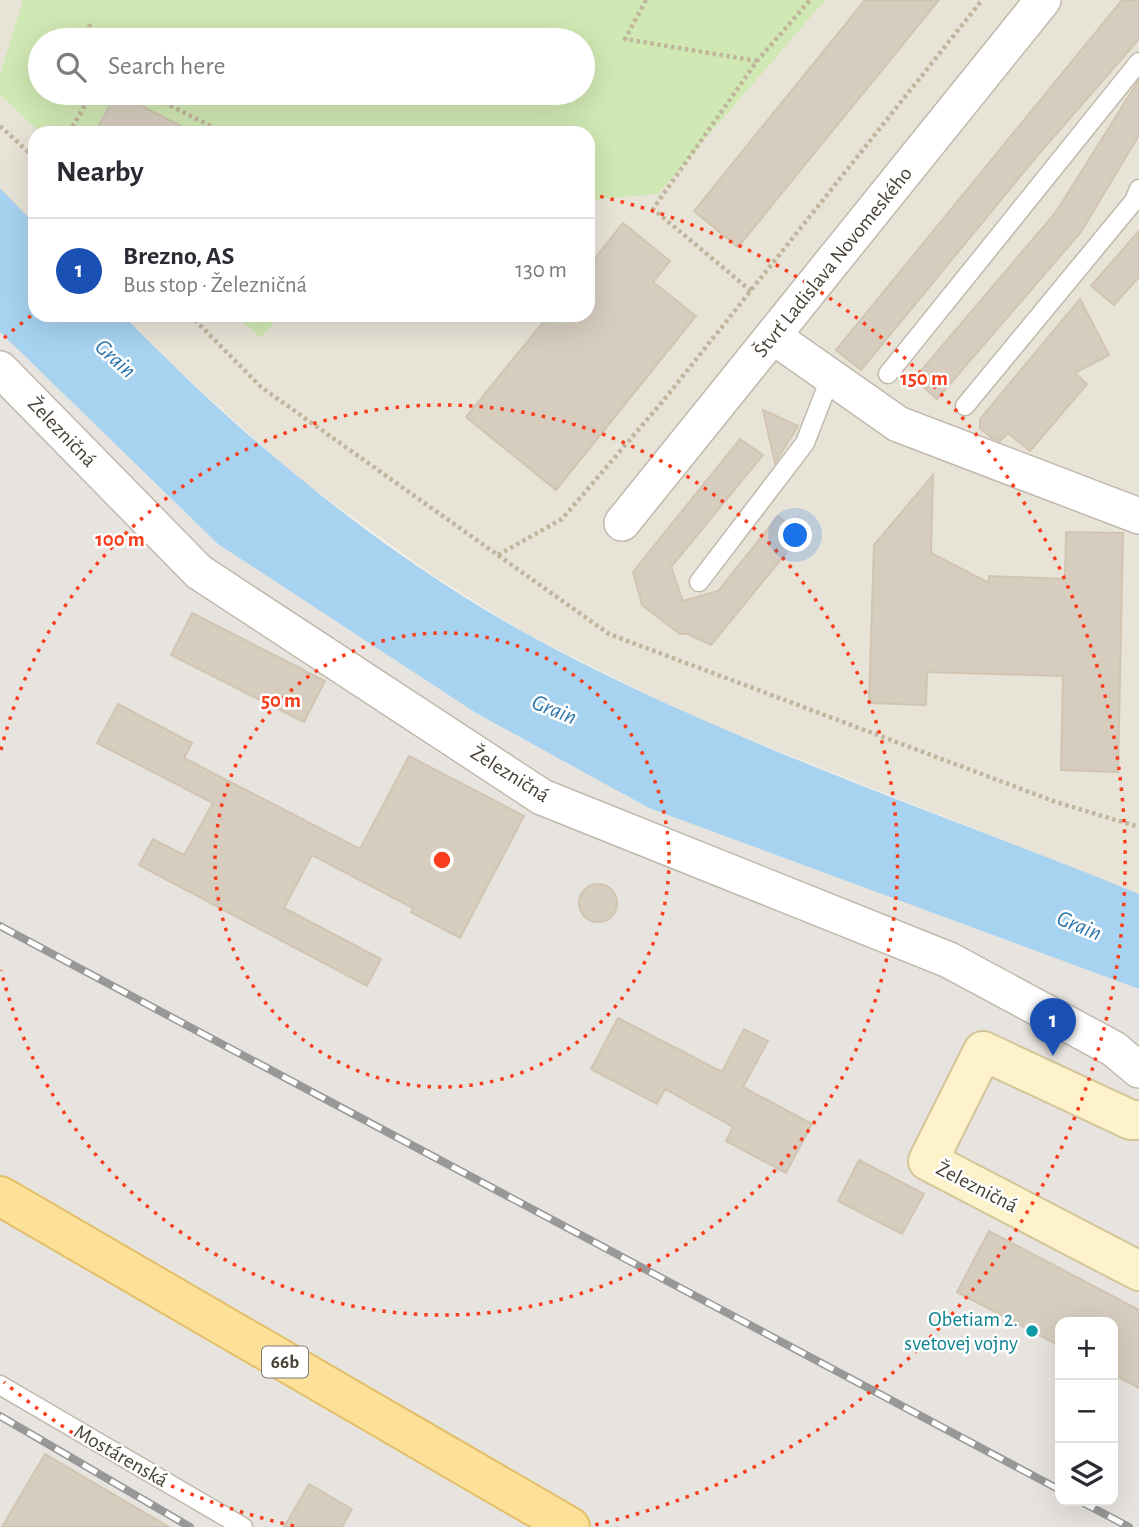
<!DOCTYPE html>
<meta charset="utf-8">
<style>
body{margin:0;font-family:"Alegreya Sans",sans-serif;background:#f7f7f7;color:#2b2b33}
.controls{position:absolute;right:21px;bottom:21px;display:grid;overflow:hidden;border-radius:14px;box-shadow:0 7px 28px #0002}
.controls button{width:63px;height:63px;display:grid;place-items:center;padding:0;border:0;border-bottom:2px solid #e1e1e2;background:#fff;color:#2b2b33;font:35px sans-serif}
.you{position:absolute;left:796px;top:536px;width:24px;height:24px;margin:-18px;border:5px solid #fff;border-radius:50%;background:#1a73e8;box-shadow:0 0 0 10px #1a73e833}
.badge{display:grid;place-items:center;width:46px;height:46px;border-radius:50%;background:#db2777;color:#fff;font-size:23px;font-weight:700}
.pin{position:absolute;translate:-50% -58px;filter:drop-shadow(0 2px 4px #0008)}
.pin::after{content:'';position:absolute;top:37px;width:24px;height:21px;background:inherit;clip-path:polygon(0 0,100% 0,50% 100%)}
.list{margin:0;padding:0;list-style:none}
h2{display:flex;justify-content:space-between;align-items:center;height:91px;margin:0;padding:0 28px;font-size:30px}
h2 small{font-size:23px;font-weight:400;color:#7c7c81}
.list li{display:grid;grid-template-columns:46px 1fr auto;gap:21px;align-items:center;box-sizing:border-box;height:105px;padding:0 28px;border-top:2px solid #e1e1e2}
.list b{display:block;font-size:26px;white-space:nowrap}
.list p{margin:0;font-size:23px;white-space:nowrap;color:#7c7c81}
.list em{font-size:23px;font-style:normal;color:#7c7c81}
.icon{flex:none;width:38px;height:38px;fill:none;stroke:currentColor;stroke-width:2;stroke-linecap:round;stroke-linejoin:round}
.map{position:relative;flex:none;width:1139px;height:1527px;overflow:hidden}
.search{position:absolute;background:#fff;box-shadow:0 7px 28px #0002;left:28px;top:28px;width:567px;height:77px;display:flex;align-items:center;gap:18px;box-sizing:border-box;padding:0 24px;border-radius:38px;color:#7c7c81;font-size:26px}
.panel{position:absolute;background:#fff;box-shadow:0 7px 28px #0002;left:28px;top:126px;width:567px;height:196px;border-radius:21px}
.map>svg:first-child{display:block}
</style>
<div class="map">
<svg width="1139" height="1527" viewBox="0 0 1139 1527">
<rect width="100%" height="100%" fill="#f4f1e9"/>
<path fill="#e8e3d7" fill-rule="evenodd" d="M 0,0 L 1139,0 L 1139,894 L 695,718 L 527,634 L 434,576 L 298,478 L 171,364 L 123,315 L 588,315 L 588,133 L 35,133 L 35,224 L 0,188 ZM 40,40 L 583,40 L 583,93 L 40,93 Z"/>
<path fill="#e7e3de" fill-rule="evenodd" d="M 0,332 L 218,544 L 476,713 L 649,808 L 1139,989 L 1139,1527 L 0,1527 ZM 1060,1322 L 1113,1322 L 1113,1501 L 1060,1501 Z"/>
<path fill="#d0e8b3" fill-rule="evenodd" d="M 23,0 L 825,0 L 658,194 L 588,200 L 588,133 L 41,133 L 0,95 L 0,75 ZM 40,40 L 583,40 L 583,93 L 40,93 Z
M 236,315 L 280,315 L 261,338 Z"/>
<path fill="#a7d2f0" d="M 0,188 L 35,224 L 35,315 L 123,315 C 242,438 378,551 527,634 C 722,741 934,810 1139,894 L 1139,989 L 649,808 L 476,713 L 218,544 L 0,332 Z"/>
<path fill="#d6cdbf" stroke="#d1c5b2" stroke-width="2" d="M 865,0 L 939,0 L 738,247 L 694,211 Z
M 1122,0 L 1139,0 L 1139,39 L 1037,156 L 861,370 L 836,350 Z
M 1139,80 L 1139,135 L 1081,232 L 937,399 L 914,379 L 1056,212 Z
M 116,93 L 195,133 L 95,133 Z
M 623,223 L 670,261 L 653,282 L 696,316 L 556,490 L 466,417 L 549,315 L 588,315 L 588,267 Z
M 1139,231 L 1139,277 L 1114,305 L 1091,286 Z
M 1080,299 L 1109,355 L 1075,373 L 1087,384 L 1030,451 L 1008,433 L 1000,441 L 992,438 L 980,428 L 980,419 Z
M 763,410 L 798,426 L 775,463 Z
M 740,439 L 763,455 L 671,567 L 683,601 L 718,591 L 778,516 L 801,535 L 711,645 L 688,634 L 680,634 L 642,605 L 633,572 Z
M 933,475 L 931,553 L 989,583 L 989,576 L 1065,579 L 1066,532 L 1123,533 L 1118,772 L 1061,770 L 1063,676 L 927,672 L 926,705 L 869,703 L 874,545 Z
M 192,613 L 325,681 L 304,722 L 171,655 Z
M 118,704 L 192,743 L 184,758 L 360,849 L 409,756 L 524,816 L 460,938 L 411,912 L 413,908 L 312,855 L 284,908 L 381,959 L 367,986 L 139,865 L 153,839 L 184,855 L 213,803 L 97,743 Z
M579 903a19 19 0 1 1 38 0a19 19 0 1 1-38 0Z
M 618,1018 L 722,1072 L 744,1029 L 768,1041 L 743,1087 L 812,1124 L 786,1173 L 726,1141 L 733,1127 L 665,1089 L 657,1104 L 591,1069 Z
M 859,1160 L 924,1194 L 902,1234 L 838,1201 Z
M 989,1231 L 1139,1310 L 1139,1388 L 1113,1374 L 1113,1322 L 1060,1322 L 1060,1346 L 957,1292 Z
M 45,1454 L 169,1527 L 2,1527 Z
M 309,1484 L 352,1509 L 342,1527 L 284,1527 Z"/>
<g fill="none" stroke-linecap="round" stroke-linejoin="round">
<g stroke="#c0b9ac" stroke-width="21">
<path id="lane" d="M 888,374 L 1139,62
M 965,406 L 1134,201 L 1139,189
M 699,582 L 805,443 L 831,376
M 0,1385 L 243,1527"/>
</g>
<g stroke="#c0b9ac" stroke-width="38">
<path id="street" d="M 774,337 L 898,424 L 1139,516
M 0,369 L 199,572 L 542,797 L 949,960 L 1114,1049 L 1139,1070
M 622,523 L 1043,0"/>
</g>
<g stroke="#d4c599" stroke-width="42">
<path id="secondary" d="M 1139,1120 L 1131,1120 L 983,1051 L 928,1161 L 1139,1271"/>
</g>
<g stroke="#e3bf68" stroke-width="42">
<path id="primary" d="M 0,1196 L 570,1527"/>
</g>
<path stroke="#c2b59d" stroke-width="4.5" stroke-dasharray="3.5 3.5" stroke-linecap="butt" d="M 646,0 L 625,39 L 757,61
M 84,40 L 90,24
M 145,93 L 225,133
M 0,126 L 35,158
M 69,133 L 92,93
M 751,291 L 653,209 L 757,61 L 810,0
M 190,315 L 261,387 L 609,634 L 1056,802 L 1139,827
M 498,555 L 562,519 L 663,401 L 982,0"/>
<use href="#lane" stroke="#fff" stroke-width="18"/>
<use href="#street" stroke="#fff" stroke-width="35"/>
<use href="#secondary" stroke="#fef2ca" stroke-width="38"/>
<use href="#primary" stroke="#fde199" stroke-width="38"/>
<g stroke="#989898" stroke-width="8">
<path id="rail" d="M 0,926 L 1060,1490
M 0,1416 L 190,1527
M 1080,1501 L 1129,1527"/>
</g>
<use href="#rail" stroke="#fff" stroke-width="5" stroke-dasharray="16" stroke-linecap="butt"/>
</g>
<g fill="none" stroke="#f83e1c" stroke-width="3.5" stroke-dasharray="3.5 7">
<circle cx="442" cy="860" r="227"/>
<path d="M1 750A455 455 0 1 1 1 970"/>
<path d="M294 1526A682 682 0 0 1 4 1382M4 338A682 682 0 0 1 32 315M590 194A682 682 0 0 1 590 1526"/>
</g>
<circle fill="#0f9aa8" stroke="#fff" stroke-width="2.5" cx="1032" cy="1331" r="7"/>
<g text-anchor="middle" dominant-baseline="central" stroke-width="5" stroke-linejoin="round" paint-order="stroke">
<rect fill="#fff" stroke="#7f7b73" stroke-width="2" x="262" y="1346.5" width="46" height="31" rx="5"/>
<g font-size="19" font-weight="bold" fill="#484237">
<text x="285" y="1362">66b</text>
</g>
<g font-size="21" fill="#484237" stroke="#fff">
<text transform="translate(833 262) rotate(-51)">Štvrť Ladislava Novomeského</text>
<text transform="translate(62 432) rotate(46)">Železničná</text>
<text transform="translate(510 774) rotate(32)">Železničná</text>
<text transform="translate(977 1187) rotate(27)">Železničná</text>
<text transform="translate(121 1456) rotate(30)">Mostárenská</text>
</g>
<g font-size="21" fill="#0d838f" stroke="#fff" text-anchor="end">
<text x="1018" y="1319">Obetiam 2.<tspan x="1018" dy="24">svetovej vojny</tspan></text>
</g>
<g font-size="23" font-style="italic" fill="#2e77ad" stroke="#fff">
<text transform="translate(115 359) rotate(42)">Grain</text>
<text transform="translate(554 710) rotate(22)">Grain</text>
<text transform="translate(1079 926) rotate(22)">Grain</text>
</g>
</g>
<circle cx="442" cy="860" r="10" fill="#f83e1c" stroke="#fff" stroke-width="3.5"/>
<g font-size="21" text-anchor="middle" font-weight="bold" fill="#f83e1c" stroke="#fff" stroke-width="5" stroke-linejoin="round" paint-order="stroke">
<text x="924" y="385">150 m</text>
<text x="120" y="546">100 m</text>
<text x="281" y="707">50 m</text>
</g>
</svg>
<div class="controls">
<button>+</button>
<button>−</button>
<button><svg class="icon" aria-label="layers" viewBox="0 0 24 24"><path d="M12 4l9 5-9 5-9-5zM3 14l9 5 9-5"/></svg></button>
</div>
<div class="you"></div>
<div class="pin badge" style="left:1053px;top:1056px;background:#1a4fb4">1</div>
<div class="search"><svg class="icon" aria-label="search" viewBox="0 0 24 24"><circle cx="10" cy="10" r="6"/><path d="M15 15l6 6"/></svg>Search here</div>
<section class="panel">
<h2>Nearby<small></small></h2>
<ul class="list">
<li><span class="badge" style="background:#1a4fb4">1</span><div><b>Brezno, AS</b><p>Bus stop · Železničná</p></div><em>130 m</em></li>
</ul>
</section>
</div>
